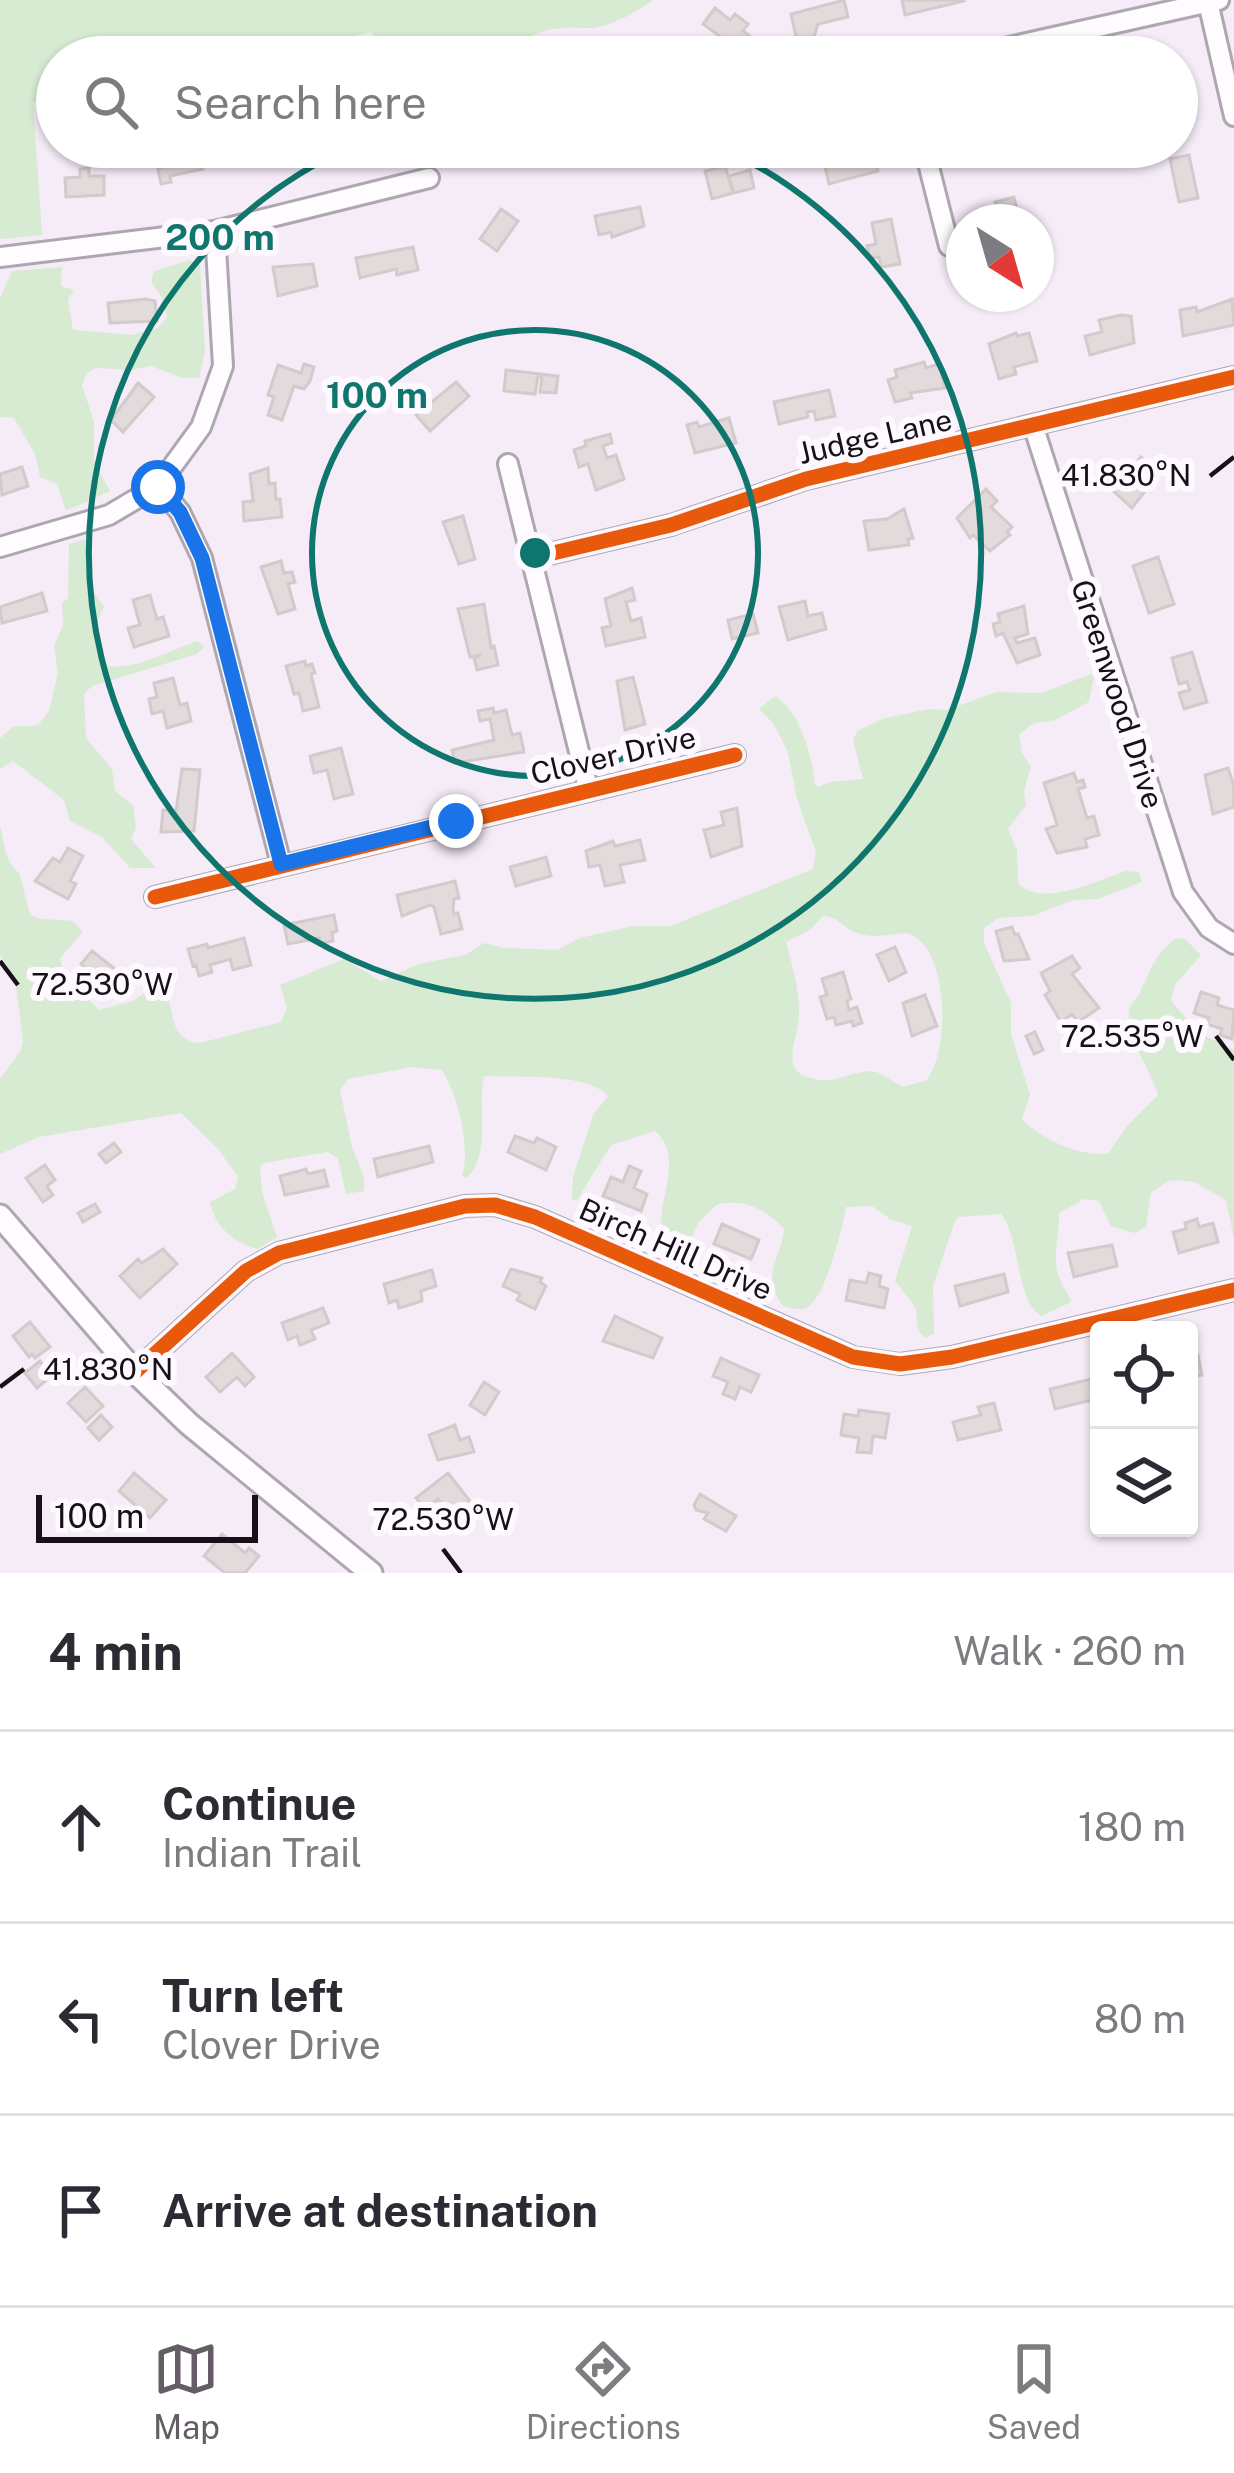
<!DOCTYPE html>
<meta charset="utf-8">
<style>
body{margin:0;font-family:"Public Sans",sans-serif;background:#f7f7f7;color:#2b2b33}
.controls{position:absolute;right:36px;bottom:36px;display:grid;overflow:hidden;border-radius:12px;box-shadow:0 3px 9px #0004}
.controls button{width:108px;height:108px;display:grid;place-items:center;padding:0;border:0;border-bottom:3px solid #e1e1e2;background:#fff;color:#2b2b33;font:60px sans-serif}
.compass{position:absolute;left:946px;top:204px;width:108px;height:108px;border-radius:50%;background:#fff;box-shadow:0 3px 9px #0004;rotate:143deg}
.scale{position:absolute;left:36px;bottom:30px;width:222px;box-sizing:border-box;padding-left:12px;border:6px solid #161018;border-top:0;font-size:33px;line-height:42px;white-space:nowrap;color:#161018;-webkit-text-stroke:9px #fdf9fe;paint-order:stroke}
.stop{position:absolute;width:36px;height:36px;margin:-27px;border:9px solid #1a73e8;border-radius:50%;background:#fff}
.stop.end{background:#1a73e8;border-color:#fff;box-shadow:0 3px 12px #0008}
.list{margin:0;padding:0;list-style:none}
h2{display:flex;justify-content:space-between;align-items:center;height:156px;margin:0;padding:0 48px;font-size:51px}
h2 small{font-size:39px;font-weight:400;color:#7c7c81}
.list li{display:grid;grid-template-columns:78px 1fr auto;gap:36px;align-items:center;box-sizing:border-box;height:192px;padding:0 48px;border-top:3px solid #e1e1e2}
.list b{display:block;font-size:45px;white-space:nowrap}
.list p{margin:0;font-size:39px;white-space:nowrap;color:#7c7c81}
.list em{font-size:39px;font-style:normal;color:#7c7c81}
.icon{flex:none;width:66px;height:66px;fill:none;stroke:currentColor;stroke-width:2;stroke-linecap:round;stroke-linejoin:round}
.map{position:relative;flex:none;width:1234px;height:1573px;overflow:hidden}
.search{position:absolute;background:#fff;box-shadow:0 3px 9px #0004;left:36px;right:36px;top:36px;height:132px;display:flex;align-items:center;gap:30px;box-sizing:border-box;padding:0 42px;border-radius:66px;color:#7c7c81;font-size:45px}
.sheet{height:732px;background:#fff}
nav{display:flex;justify-content:space-around;align-items:center;box-sizing:border-box;height:168px;border-top:3px solid #e1e1e2;background:#fff;font-size:33px;color:#7c7c81}
nav a{display:grid;justify-items:center;gap:6px}
nav .on{color:#645d66}
.map>svg:first-child{display:block}
</style>
<div class="map">
<svg width="1234" height="1573" viewBox="0 0 1234 1573">
<rect width="100%" height="100%" fill="#f5ecf8"/>
<path fill="#d6ebd2" fill-rule="evenodd" d="M 0,0 L 653,0 C 638,11 610,27 591,28 C 565,28 550,25 526,39 L 523,57 L 388,57 L 371,32 L 266,57 L 57,57 L 57,99 L 33,102 L 42,235 L 0,239 Z
M 190,260 L 200,265 L 205,352 L 199,378 L 183,378 L 151,366 L 130,370 L 96,368 L 87,373 L 82,385 L 94,422 L 94,461 L 110,491 L 66,511 L 57,484 L 40,477 L 35,454 L 14,418 L 0,417 L 0,298 L 12,271 L 62,267 L 61,286 L 74,290 L 68,300 L 73,330 L 132,335 L 158,328 L 167,317 L 162,298 L 151,281 L 154,271 Z
M 92,537 L 91,587 L 104,607 C 93,625 94,649 108,666 C 139,670 169,650 198,641 L 204,647 L 197,654 L 92,686 L 84,694 L 86,738 L 112,769 L 115,791 L 133,805 L 136,828 L 131,839 L 156,868 L 130,868 L 103,838 L 70,821 L 64,800 L 13,761 L 0,769 L 0,738 L 13,727 L 38,725 L 49,711 L 58,673 L 54,646 L 63,625 L 62,603 L 68,598 L 69,544 Z
M 1091,674 L 1094,678 L 1089,702 L 1055,720 L 1034,723 L 1019,734 L 1022,753 L 1031,766 L 1024,791 L 1026,805 L 1008,829 L 1017,850 L 1018,883 C 1042,909 1098,880 1126,871 L 1139,872 L 1142,882 L 1098,899 L 1074,900 L 1032,916 L 998,918 L 984,928 L 984,943 L 1011,1003 L 1011,1034 L 1030,1095 L 1022,1119 C 1042,1140 1079,1156 1108,1154 L 1127,1126 L 1158,1095 C 1153,1074 1122,1031 1130,1007 C 1131,1003 1139,996 1140,992 C 1150,971 1157,950 1177,938 L 1185,939 L 1201,955 L 1175,985 L 1171,1001 L 1198,1032 L 1234,1050 L 1234,1238 L 1226,1200 L 1194,1182 L 1177,1180 L 1168,1181 L 1151,1193 L 1146,1227 L 1135,1233 L 1111,1226 L 1099,1201 L 1084,1199 L 1059,1213 C 1060,1232 1052,1254 1058,1274 C 1061,1285 1068,1292 1071,1302 L 1042,1316 C 1016,1304 1021,1239 1001,1214 L 959,1217 L 955,1221 L 933,1286 L 934,1334 L 925,1338 L 918,1330 L 916,1308 L 895,1281 L 912,1226 L 890,1219 L 872,1206 L 846,1207 C 842,1228 825,1303 804,1309 C 798,1310 788,1307 783,1306 C 760,1272 780,1263 784,1229 C 766,1210 743,1197 716,1205 L 698,1223 L 688,1248 L 667,1233 L 661,1222 C 662,1192 682,1153 655,1131 L 611,1145 L 577,1200 L 572,1200 L 573,1177 L 593,1115 L 608,1096 C 588,1072 514,1078 484,1076 C 477,1105 492,1157 466,1178 L 462,1176 C 471,1147 458,1095 442,1070 L 412,1067 L 348,1079 L 340,1090 L 352,1147 L 364,1177 L 364,1191 L 346,1194 L 338,1159 L 328,1152 L 264,1163 L 260,1167 L 262,1192 L 277,1237 L 258,1249 C 235,1244 214,1226 210,1202 L 235,1189 L 238,1177 L 218,1149 L 181,1113 L 39,1137 L 0,1154 L 0,1079 L 21,1050 L 23,1039 L 15,980 L 0,954 L 0,825 C 3,837 4,853 11,864 C 18,876 18,866 21,880 C 34,928 25,916 73,921 L 83,932 L 60,958 L 64,975 L 99,1010 L 133,1001 L 150,988 L 163,988 C 177,1008 166,1040 200,1043 L 281,1022 L 287,1008 L 280,985 L 344,959 L 381,981 L 419,964 L 465,955 L 484,943 L 505,948 L 557,950 L 580,938 L 633,926 L 670,926 L 813,869 L 816,852 L 797,799 L 788,752 L 773,723 L 759,709 L 775,696 C 798,708 814,759 815,785 L 819,787 L 829,782 L 863,779 L 853,740 L 857,731 L 882,719 L 928,709 L 947,710 L 996,692 L 1041,693 ZM 823,916 C 839,916 842,928 857,933 C 875,939 889,934 907,933 C 950,947 950,1049 927,1080 L 903,1087 C 894,1083 887,1076 879,1073 C 860,1066 842,1082 823,1080 C 774,1076 798,1043 799,1016 C 800,992 792,964 786,942 L 811,929 Z"/>
<path fill="#e2dadb" stroke="#d2cacb" stroke-width="3" d="M 844,0 L 848,17 L 818,24 L 814,37 L 797,41 L 791,14 Z
M 902,0 L 963,0 L 964,1 L 905,15 Z
M 715,8 L 730,20 L 735,14 L 748,24 L 743,31 L 751,37 L 740,51 L 703,24 Z
M 206,147 L 208,158 L 201,159 L 203,169 L 170,176 L 171,182 L 161,184 L 158,169 L 164,167 L 162,156 Z
M 255,147 L 300,147 L 302,152 L 259,163 Z
M 841,150 L 845,167 L 846,159 L 874,153 L 878,171 L 829,184 L 822,154 Z
M 1189,155 L 1198,198 L 1179,202 L 1170,159 Z
M 725,166 L 733,193 L 712,199 L 705,171 Z
M 89,168 L 89,176 L 104,176 L 104,195 L 66,197 L 65,178 L 80,177 L 80,169 Z
M 750,170 L 754,188 L 734,193 L 729,176 Z
M 1014,197 L 1020,222 L 1000,222 L 995,202 Z
M 640,207 L 644,226 L 612,237 L 611,232 L 599,235 L 595,216 Z
M 501,209 L 518,221 L 497,251 L 480,239 Z
M 891,219 L 900,264 L 881,267 L 879,257 L 870,258 L 867,246 L 876,244 L 872,223 Z
M 413,247 L 418,270 L 397,275 L 396,269 L 360,278 L 356,258 Z
M 313,264 L 317,286 L 278,296 L 273,267 Z
M 146,299 L 155,301 L 157,321 L 110,323 L 108,303 Z
M 1232,299 L 1234,325 L 1183,336 L 1180,310 L 1196,307 L 1197,312 Z
M 1121,315 L 1131,316 L 1134,343 L 1090,355 L 1085,336 L 1102,332 L 1099,320 Z
M 1016,333 L 1017,336 L 1029,333 L 1037,361 L 1014,367 L 1016,374 L 999,379 L 989,344 Z
M 924,362 L 926,368 L 939,364 L 945,388 L 910,393 L 912,398 L 895,402 L 888,380 L 897,377 L 895,370 Z
M 304,364 L 314,367 L 310,381 L 304,389 L 294,386 L 282,420 L 268,415 L 274,397 L 268,395 L 278,365 L 301,373 Z
M 506,370 L 558,376 L 556,393 L 540,392 L 542,376 L 538,376 L 535,394 L 504,391 Z
M 456,382 L 469,396 L 430,431 L 416,415 Z
M 138,383 L 154,397 L 123,432 L 111,420 Z
M 829,390 L 835,416 L 816,420 L 814,411 L 807,412 L 808,417 L 779,424 L 774,402 Z
M 729,418 L 736,443 L 695,453 L 687,425 L 697,422 L 699,427 Z
M 610,434 L 612,443 L 603,446 L 607,458 L 616,455 L 624,479 L 596,490 L 588,464 L 579,467 L 574,450 L 586,446 L 585,441 Z
M 1141,457 L 1159,473 L 1132,508 L 1110,488 L 1120,477 L 1124,480 Z
M 22,467 L 28,486 L 2,495 L 0,474 Z
M 268,468 L 269,484 L 275,483 L 276,499 L 280,499 L 282,517 L 244,521 L 243,502 L 253,501 L 250,474 Z
M 986,489 L 997,501 L 991,507 L 1012,527 L 1007,532 L 1010,535 L 990,551 L 973,535 L 970,538 L 957,518 Z
M 904,509 L 913,538 L 908,539 L 909,545 L 869,550 L 864,521 L 887,519 Z
M 463,516 L 475,559 L 459,564 L 443,522 Z
M 1158,557 L 1174,604 L 1149,613 L 1133,566 Z
M 281,561 L 284,573 L 292,572 L 295,582 L 288,584 L 295,609 L 278,614 L 261,567 Z
M 632,588 L 635,600 L 626,602 L 631,621 L 641,618 L 645,637 L 606,646 L 602,628 L 611,626 L 605,599 Z
M 42,593 L 47,611 L 2,623 L 0,607 Z
M 150,595 L 157,619 L 163,617 L 169,636 L 134,647 L 128,628 L 140,625 L 133,600 Z
M 805,601 L 808,616 L 822,613 L 826,629 L 788,640 L 779,607 Z
M 484,604 L 491,647 L 494,646 L 498,665 L 477,670 L 474,658 L 481,655 L 470,657 L 458,609 Z
M 1024,606 L 1028,634 L 1015,638 L 1017,643 L 1035,638 L 1040,655 L 1017,663 L 1003,633 L 996,636 L 993,624 L 1000,622 L 998,614 Z
M 753,614 L 758,633 L 732,639 L 728,620 Z
M 1192,652 L 1207,702 L 1184,709 L 1179,693 L 1190,690 L 1187,682 L 1179,684 L 1172,658 Z
M 305,661 L 306,666 L 312,664 L 315,673 L 311,674 L 319,707 L 303,711 L 299,693 L 294,694 L 286,666 Z
M 633,677 L 645,724 L 625,730 L 617,681 Z
M 173,678 L 180,705 L 187,703 L 191,721 L 167,728 L 163,711 L 152,714 L 149,699 L 157,697 L 154,683 Z
M 493,708 L 494,713 L 506,710 L 512,735 L 520,733 L 524,752 L 455,763 L 452,750 L 494,740 L 490,719 L 480,721 L 478,711 Z
M 341,748 L 353,794 L 334,799 L 327,770 L 314,773 L 310,756 Z
M 1228,768 L 1234,786 L 1234,807 L 1213,814 L 1205,775 Z
M 182,769 L 200,770 L 194,831 L 161,832 L 163,810 L 176,811 Z
M 1074,773 L 1077,782 L 1083,780 L 1085,787 L 1078,789 L 1087,818 L 1094,816 L 1099,835 L 1085,839 L 1087,847 L 1057,853 L 1046,829 L 1057,825 L 1044,783 Z
M 737,808 L 742,846 L 711,857 L 704,830 L 724,825 L 721,812 Z
M 640,840 L 645,860 L 620,865 L 624,882 L 605,886 L 600,865 L 589,867 L 586,851 L 613,841 L 615,846 Z
M 68,848 L 83,856 L 70,881 L 76,884 L 68,899 L 35,881 L 53,858 L 60,862 Z
M 546,857 L 551,876 L 516,886 L 510,867 Z
M 455,881 L 459,898 L 454,899 L 453,909 L 454,914 L 458,913 L 462,929 L 441,934 L 434,907 L 430,905 L 402,916 L 397,895 Z
M 334,915 L 337,931 L 332,933 L 333,941 L 321,943 L 319,938 L 288,944 L 284,925 Z
M 1012,927 L 1015,935 L 1018,934 L 1029,959 L 1004,961 L 996,931 Z
M 244,938 L 251,965 L 233,970 L 230,959 L 210,965 L 212,972 L 199,976 L 196,965 L 193,966 L 188,949 L 207,944 L 208,948 Z
M 895,947 L 906,972 L 889,981 L 877,955 Z
M 92,951 L 129,980 L 116,997 L 81,964 Z
M 1072,956 L 1080,968 L 1072,974 L 1099,1008 L 1078,1022 L 1072,1014 L 1061,1022 L 1045,995 L 1050,991 L 1041,973 Z
M 843,972 L 851,999 L 847,1001 L 849,1010 L 857,1007 L 862,1023 L 853,1026 L 852,1021 L 836,1025 L 834,1017 L 827,1019 L 820,997 L 827,995 L 822,979 Z
M 1201,992 L 1219,998 L 1217,1005 L 1234,1010 L 1232,1039 L 1220,1035 L 1222,1029 L 1207,1024 L 1209,1018 L 1194,1013 Z
M 925,995 L 937,1026 L 912,1036 L 903,1003 Z
M 1035,1032 L 1043,1050 L 1034,1054 L 1026,1036 Z
M 515,1136 L 534,1143 L 537,1138 L 556,1147 L 546,1170 L 508,1152 Z
M 114,1143 L 121,1152 L 106,1163 L 99,1154 Z
M 429,1146 L 433,1162 L 378,1177 L 374,1159 Z
M 45,1165 L 55,1180 L 47,1186 L 53,1195 L 43,1202 L 26,1178 Z
M 629,1166 L 641,1171 L 634,1188 L 647,1194 L 641,1211 L 603,1196 L 611,1177 L 623,1182 Z
M 306,1169 L 308,1174 L 324,1170 L 328,1186 L 285,1195 L 280,1176 Z
M 95,1204 L 100,1212 L 83,1222 L 78,1213 Z
M 1197,1219 L 1199,1227 L 1213,1223 L 1218,1242 L 1179,1253 L 1173,1232 L 1186,1229 L 1185,1223 Z
M 722,1224 L 759,1240 L 751,1259 L 714,1244 Z
M 1112,1245 L 1117,1266 L 1074,1277 L 1068,1253 Z
M 163,1249 L 177,1264 L 140,1298 L 120,1276 L 138,1259 L 142,1263 Z
M 511,1269 L 542,1278 L 540,1282 L 546,1286 L 535,1309 L 517,1300 L 520,1294 L 503,1286 Z
M 432,1270 L 436,1286 L 421,1291 L 422,1301 L 399,1308 L 397,1300 L 389,1303 L 384,1284 Z
M 869,1273 L 881,1276 L 879,1286 L 888,1289 L 884,1308 L 846,1300 L 850,1280 L 866,1283 Z
M 1004,1274 L 1008,1292 L 960,1306 L 955,1286 Z
M 323,1308 L 329,1323 L 311,1330 L 315,1339 L 300,1345 L 297,1336 L 288,1340 L 282,1323 Z
M 615,1316 L 662,1338 L 653,1358 L 603,1341 Z
M 30,1322 L 50,1347 L 35,1358 L 32,1354 L 29,1357 L 13,1336 Z
M 232,1353 L 254,1377 L 245,1386 L 237,1377 L 220,1392 L 206,1377 Z
M 1198,1355 L 1202,1375 L 1189,1377 L 1189,1357 Z
M 721,1358 L 759,1375 L 751,1392 L 740,1387 L 735,1399 L 723,1394 L 728,1382 L 713,1376 Z
M 40,1361 L 51,1376 L 37,1388 L 25,1373 Z
M 1091,1379 L 1096,1399 L 1055,1409 L 1050,1389 Z
M 484,1382 L 499,1392 L 485,1415 L 470,1405 Z
M 85,1387 L 103,1406 L 86,1422 L 68,1403 Z
M 994,1403 L 1001,1430 L 958,1440 L 953,1422 L 981,1415 L 978,1407 Z
M 859,1410 L 889,1414 L 885,1438 L 873,1436 L 871,1453 L 857,1452 L 859,1438 L 841,1435 L 844,1414 L 858,1416 Z
M 101,1415 L 112,1427 L 99,1440 L 88,1428 Z
M 455,1425 L 460,1440 L 469,1437 L 474,1452 L 438,1460 L 429,1435 Z
M 134,1473 L 166,1500 L 150,1518 L 119,1491 Z
M 448,1473 L 476,1509 L 458,1524 L 438,1499 L 425,1509 L 416,1498 Z
M 700,1494 L 736,1516 L 726,1531 L 704,1519 L 708,1513 L 696,1510 L 694,1505 Z
M 222,1534 L 245,1553 L 249,1548 L 259,1556 L 245,1573 L 225,1573 L 204,1556 Z"/>
<g fill="none" stroke-linecap="round" stroke-linejoin="round">
<g stroke="#aea7b0" stroke-width="24">
<path id="minor" d="M 1208,2 L 1234,116
M 964,57 L 1219,0
M 924,147 L 949,246
M 575,149 L 582,147
M 0,257 L 215,231 L 429,178
M 1033,425 L 1183,892 L 1209,928 L 1234,944
M 508,464 L 588,788
M 158,486 L 180,512 L 202,558 L 281,864
M 0,547 L 109,515 L 158,486 L 201,427 L 223,366 L 215,231
M 532,558 L 671,525 L 806,479 L 1234,377
M 155,897 L 735,755
M 135,1372 L 246,1271 L 279,1253 L 465,1206 L 495,1205 L 535,1217 L 853,1357 L 900,1364 L 952,1357 L 1234,1290"/>
</g>
<g stroke="#aea7b0" stroke-width="27">
<path id="tertiary" d="M 0,1216 L 135,1372 L 189,1424 L 371,1573"/>
</g>
<use href="#minor" stroke="#fefcfe" stroke-width="18"/>
<use href="#tertiary" stroke="#fefcfe" stroke-width="21"/>
<g stroke="#fdf9fe" stroke-width="22">
<path id="cycleway" d="M 532,558 L 671,525 L 806,479 L 1234,377
M 155,897 L 735,755
M 135,1372 L 246,1271 L 279,1253 L 465,1206 L 495,1205 L 535,1217 L 853,1357 L 900,1364 L 952,1357 L 1234,1290"/>
</g>
<use href="#cycleway" stroke="#e8590c" stroke-width="15"/>
</g>
<g fill="none" stroke-linecap="round" stroke-linejoin="round">
<path stroke="#1a73e8" stroke-width="15" d="M 158,487 L 180,512 L 202,558 L 281,864 L 456,821"/>
</g>
<path fill="none" stroke="#161018" stroke-width="4.5" d="M 1210,476 L 1234,457M 0,961 L 18,985M 1216,1036 L 1234,1060M 0,1387 L 24,1369M 443,1549 L 461,1573"/>
<g fill="none" stroke="#0f766e" stroke-width="6">
<circle cx="535" cy="553" r="223"/>
<path d="M720 147A446 446 0 1 1 350 147"/>
</g>
<g text-anchor="middle" dominant-baseline="central" stroke-width="12" stroke-linejoin="round" paint-order="stroke">
<g font-size="30" fill="#161018" stroke="#fdf9fe">
<text transform="translate(875 436) rotate(-13)">Judge Lane</text>
<text transform="translate(1118 694) rotate(72)">Greenwood Drive</text>
<text transform="translate(613 755) rotate(-13)">Clover Drive</text>
<text transform="translate(676 1249) rotate(24)">Birch Hill Drive</text>
</g>
</g>
<g font-size="30" text-anchor="middle" fill="#161018" stroke="#fdf9fe" stroke-width="12" stroke-linejoin="round" paint-order="stroke">
<text x="1126" y="486">41.830°N</text>
<text x="102" y="995">72.530°W</text>
<text x="1132" y="1047">72.535°W</text>
<text x="108" y="1380">41.830°N</text>
<text x="443" y="1530">72.530°W</text>
</g>
<circle cx="535" cy="553" r="18" fill="#0f766e" stroke="#fdf9fe" stroke-width="6"/>
<g font-size="36" text-anchor="middle" font-weight="bold" fill="#0f766e" stroke="#fdf9fe" stroke-width="12" stroke-linejoin="round" paint-order="stroke">
<text x="220" y="250">200 m</text>
<text x="377" y="408">100 m</text>
</g>
</svg>
<div class="controls">
<button><svg class="icon" aria-label="locate" viewBox="0 0 24 24"><circle cx="12" cy="12" r="6"/><path d="M12 2v4M12 18v4M2 12h4M18 12h4"/></svg></button>
<button><svg class="icon" aria-label="layers" viewBox="0 0 24 24"><path d="M12 4l9 5-9 5-9-5zM3 14l9 5 9-5"/></svg></button>
</div>
<svg class="compass" viewBox="-18 -18 36 36"><path d="M0-13l5 13h-10z" fill="#e53935"/><path d="M0 13l5-13h-10z" fill="#7c7c81"/></svg>
<div class="scale">100 m</div>
<div class="stop" style="left:158px;top:487px"></div>
<div class="stop end" style="left:456px;top:821px"></div>
<div class="search"><svg class="icon" aria-label="search" viewBox="0 0 24 24"><circle cx="10" cy="10" r="6"/><path d="M15 15l6 6"/></svg>Search here</div>
</div>
<section class="sheet">
<h2>4 min<small>Walk · 260 m</small></h2>
<ul class="list">
<li><svg class="icon" aria-label="ahead" viewBox="0 0 24 24"><path d="M12 20V5M6 11l6-6 6 6"/></svg><div><b>Continue</b><p>Indian Trail</p></div><em>180 m</em></li>
<li><svg class="icon" aria-label="left" viewBox="0 0 24 24"><path d="M17 20v-9H6M10 6l-5 5 5 5"/></svg><div><b>Turn left</b><p>Clover Drive</p></div><em>80 m</em></li>
<li><svg class="icon" aria-label="arrive" viewBox="0 0 24 24"><path d="M6 21V4h12l-3 4 3 4H6"/></svg><div><b>Arrive at destination</b></div></li>
</ul>
</section>
<nav>
<a class="on"><svg class="icon" aria-label="map" viewBox="0 0 24 24"><path d="M3 6l6-2 6 2 6-2v14l-6 2-6-2-6 2zM9 4v14M15 6v14"/></svg>Map</a>
<a><svg class="icon" aria-label="directions" viewBox="0 0 24 24"><path d="M12 3l9 9-9 9-9-9zM9 14v-3h6M13 9l2 2-2 2"/></svg>Directions</a>
<a><svg class="icon" aria-label="saved" viewBox="0 0 24 24"><path d="M7 4h10v16l-5-4-5 4z"/></svg>Saved</a>
</nav>
